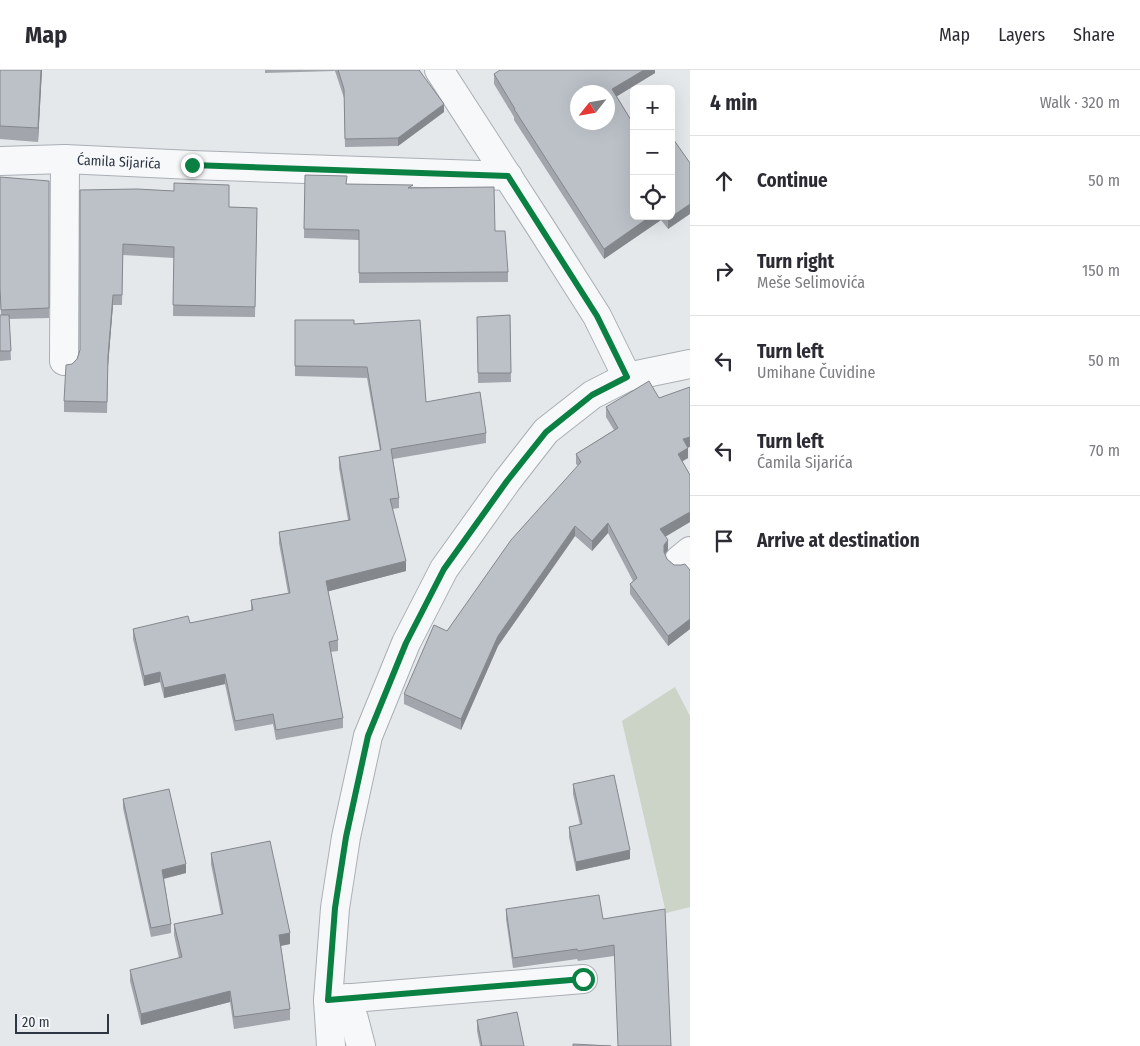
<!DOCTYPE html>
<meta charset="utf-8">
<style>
body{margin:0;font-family:"Fira Sans Condensed",sans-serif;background:#f7f7f7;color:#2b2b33}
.controls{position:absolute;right:15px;top:15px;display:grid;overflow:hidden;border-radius:8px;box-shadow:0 5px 20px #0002}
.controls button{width:45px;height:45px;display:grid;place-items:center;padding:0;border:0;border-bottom:1px solid #e1e1e2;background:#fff;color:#2b2b33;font:25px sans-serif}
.compass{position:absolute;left:570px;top:15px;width:45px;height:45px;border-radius:50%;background:#fff;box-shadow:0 5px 20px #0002;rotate:239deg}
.scale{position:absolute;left:15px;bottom:12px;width:94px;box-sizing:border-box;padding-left:5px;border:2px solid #2d3743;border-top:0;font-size:14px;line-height:18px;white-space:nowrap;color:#2d3743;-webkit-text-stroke:4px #f4f6f8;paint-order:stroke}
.stop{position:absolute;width:15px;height:15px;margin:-11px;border:4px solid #0b8043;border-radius:50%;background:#fff}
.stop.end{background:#0b8043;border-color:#fff;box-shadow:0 1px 5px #0008}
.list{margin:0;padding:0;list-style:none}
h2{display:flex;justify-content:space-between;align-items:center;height:65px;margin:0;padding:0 20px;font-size:21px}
h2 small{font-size:16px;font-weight:400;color:#7c7c81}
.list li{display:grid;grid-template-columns:32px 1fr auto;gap:15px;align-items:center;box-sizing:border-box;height:90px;padding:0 20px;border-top:1px solid #e1e1e2}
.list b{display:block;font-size:19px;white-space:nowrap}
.list p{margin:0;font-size:16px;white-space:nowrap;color:#7c7c81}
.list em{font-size:16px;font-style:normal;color:#7c7c81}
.icon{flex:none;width:28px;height:28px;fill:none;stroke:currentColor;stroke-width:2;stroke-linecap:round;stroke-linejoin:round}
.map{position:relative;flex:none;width:690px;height:976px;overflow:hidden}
header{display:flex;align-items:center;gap:30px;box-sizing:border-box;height:70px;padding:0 25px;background:#fff;border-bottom:1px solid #e1e1e2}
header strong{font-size:24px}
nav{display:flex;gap:28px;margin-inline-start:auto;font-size:18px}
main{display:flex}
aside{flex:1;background:#fff}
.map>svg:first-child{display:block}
</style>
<header>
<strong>Map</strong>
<nav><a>Map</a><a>Layers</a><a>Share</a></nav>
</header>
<main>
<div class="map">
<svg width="690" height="976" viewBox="0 0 690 976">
<rect width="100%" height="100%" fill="#e4e8eb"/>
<path fill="#cbd4c6" d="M 675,617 L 690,646 L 690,837 L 666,843 L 622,651 Z"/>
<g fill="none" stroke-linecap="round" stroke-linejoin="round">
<g stroke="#a9afb5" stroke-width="30">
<g id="minor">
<path d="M 439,0 L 543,161 L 597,246 L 627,307"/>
<path id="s1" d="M 0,91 L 65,89 L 192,95 L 508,106"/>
<path d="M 64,291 L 65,89"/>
<path d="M 679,490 L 690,481"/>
<path d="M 347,928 L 354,949 L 361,976"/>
<path d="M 328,930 L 583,909"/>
<path d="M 331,976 L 328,930 L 335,838 L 346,767 L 368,666 L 406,573 L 444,499 L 507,411 L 546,361 L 592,325 L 627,307 L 690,294"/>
</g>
</g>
<use href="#minor" stroke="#f7f8fa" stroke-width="28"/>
</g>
<path fill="#a2a6ac" d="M 0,0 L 42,0 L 38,72 L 0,69 Z
M 265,0 L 419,0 L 444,42 L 398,76 L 345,77 L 344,28 L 335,1 L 265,3 Z
M 655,0 L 655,3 L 616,27 L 634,146 L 671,146 L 668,159 L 661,150 L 604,189 L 514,50 L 514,47 L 494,14 L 494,4 Z
M 305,105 L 346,114 L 413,118 L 495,161 L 508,202 L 508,212 L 359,213 L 359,170 L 304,168 Z
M 49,111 L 49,248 L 9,249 L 11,290 L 0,291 L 0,245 L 1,245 L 0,226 Z
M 80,120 L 229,137 L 257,138 L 255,247 L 173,246 L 174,188 L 123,185 L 122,235 L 113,235 L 108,296 L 107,343 L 64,342 L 64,331 L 72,294 L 77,289 L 80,280 Z
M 510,245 L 511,312 L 478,313 L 477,247 Z
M 295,250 L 354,254 L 426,332 L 486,363 L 486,373 L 393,389 L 399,428 L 399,438 L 392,439 L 406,501 L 328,521 L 338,570 L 338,581 L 330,582 L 343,648 L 343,658 L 276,670 L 273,654 L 235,661 L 225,614 L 164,628 L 160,612 L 144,616 L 133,569 L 133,559 L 190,553 L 251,541 L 251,530 L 288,523 L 279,473 L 279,462 L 348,450 L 339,398 L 339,387 L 380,381 L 367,308 L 295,306 Z
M 606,337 L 688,378 L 688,388 L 682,391 L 690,405 L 690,452 L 665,466 L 668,480 L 665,484 L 667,489 L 674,495 L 690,500 L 690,559 L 668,576 L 630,524 L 630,514 L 633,511 L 608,463 L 592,481 L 575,466 L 498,576 L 461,660 L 404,634 L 404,624 L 447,561 L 578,396 L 576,394 L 576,384 L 614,360 L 606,347 Z
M 573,714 L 630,789 L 576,801 L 569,767 L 569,757 L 580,755 L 573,724 Z
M 123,729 L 186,803 L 164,809 L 171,854 L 171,863 L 151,867 L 123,738 Z
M 211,783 L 290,874 L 281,876 L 290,939 L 290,950 L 234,959 L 230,932 L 141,955 L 130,911 L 130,900 L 179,888 L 174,865 L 174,854 L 221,844 L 211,794 Z
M 506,839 L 603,849 L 671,976 L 614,886 L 578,891 L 577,889 L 513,898 L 506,849 Z
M 477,950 L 524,976 L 480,976 L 477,961 Z"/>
<path fill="#84878c" d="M 41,0 L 42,0 L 38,72 L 38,58 Z
M 644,0 L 655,0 L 655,3 L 612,29 L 612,19 Z
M 444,34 L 444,42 L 398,76 L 398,68 Z
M 690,134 L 690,144 L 668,159 L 668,149 Z
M 651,146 L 661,146 L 661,150 L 604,189 L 604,179 Z
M 113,225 L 113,235 L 108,296 L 107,343 L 108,286 Z
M 690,367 L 690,377 L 683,379 L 683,369 Z
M 688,378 L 688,388 L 678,394 L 678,384 Z
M 690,442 L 690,452 L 660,470 L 660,459 Z
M 608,453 L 608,463 L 592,481 L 592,471 Z
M 575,456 L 575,466 L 498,576 L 461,660 L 461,649 L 498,566 Z
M 668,470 L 668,480 L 664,485 L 664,475 Z
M 406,491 L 406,501 L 326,522 L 326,511 Z
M 690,549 L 690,559 L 668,576 L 668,566 Z
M 160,602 L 160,612 L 144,616 L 144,606 Z
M 225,604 L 225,614 L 164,628 L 164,618 Z
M 630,780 L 630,789 L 576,801 L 576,792 Z
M 186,794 L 186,803 L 162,809 L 162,800 Z
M 290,863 L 290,874 L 279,876 L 279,865 Z
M 230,921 L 230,932 L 141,955 L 141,944 Z"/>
<path fill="#bcc1c8" stroke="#84878c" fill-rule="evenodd" d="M 0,0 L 41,0 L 38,58 L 0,56 Z
M 338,0 L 419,0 L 444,34 L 398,68 L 345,69 L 344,19 Z
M 500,0 L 644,0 L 612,19 L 634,55 L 634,146 L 651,146 L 604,179 L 514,39 L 515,39 L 494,4 ZM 578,22 L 608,22 L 608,52 L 578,52 Z
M 671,66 L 690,93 L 690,134 L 668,149 L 666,146 L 671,146 Z
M 305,105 L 347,106 L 346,114 L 413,115 L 408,118 L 494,117 L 495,161 L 505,161 L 508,202 L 359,203 L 359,160 L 304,159 Z
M 0,107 L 49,111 L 49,238 L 1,240 L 0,216 Z
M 174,113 L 229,115 L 229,137 L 257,138 L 255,237 L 173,235 L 174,177 L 123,174 L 122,225 L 113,225 L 108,286 L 107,332 L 64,331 L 66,295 L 72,294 L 77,289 L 80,280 L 80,120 L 137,119 L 174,121 Z
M 0,245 L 9,245 L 11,281 L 0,281 Z
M 510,245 L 511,303 L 478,303 L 477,247 Z
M 295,250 L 354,250 L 354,254 L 420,250 L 426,332 L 480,322 L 486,363 L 391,379 L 399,428 L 390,429 L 406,491 L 326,511 L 338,570 L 329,572 L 343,648 L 276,660 L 273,644 L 235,651 L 225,604 L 164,618 L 160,602 L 144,606 L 133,559 L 188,546 L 190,553 L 253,540 L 251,530 L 290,523 L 279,462 L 350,450 L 339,387 L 381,380 L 367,297 L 295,296 Z
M 649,311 L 659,328 L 690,317 L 690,367 L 683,369 L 688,378 L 678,384 L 690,405 L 690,442 L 660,459 L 668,470 L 664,475 L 664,482 L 667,489 L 674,495 L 681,495 L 685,494 L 690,500 L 690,549 L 668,566 L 630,514 L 637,508 L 608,453 L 592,471 L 575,456 L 498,566 L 461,649 L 404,624 L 434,555 L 447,561 L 511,470 L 581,392 L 576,384 L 618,358 L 606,337 Z
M 614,705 L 630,780 L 576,792 L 569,757 L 582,754 L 573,714 Z
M 169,719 L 186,794 L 162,800 L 171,854 L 151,858 L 123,729 Z
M 270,771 L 290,863 L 279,865 L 290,939 L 234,947 L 230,921 L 141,944 L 130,900 L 182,887 L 174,854 L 223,844 L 211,783 Z
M 599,825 L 603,849 L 665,839 L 671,976 L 618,976 L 614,875 L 578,881 L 577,879 L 513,888 L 506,839 Z
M 517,942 L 524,976 L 482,976 L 477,950 Z
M 573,974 L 611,976 L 573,976 Z"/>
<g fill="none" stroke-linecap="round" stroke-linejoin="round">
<path stroke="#0b8043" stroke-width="6" d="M 192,95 L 508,106 L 597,246 L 627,307 L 592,325 L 546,362 L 507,411 L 444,499 L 406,573 L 368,666 L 346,767 L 335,838 L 328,930 L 583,909"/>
</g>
<g text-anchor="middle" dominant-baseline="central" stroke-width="4" stroke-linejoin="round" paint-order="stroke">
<g font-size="14" fill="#2d3743" stroke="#f4f6f8">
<text stroke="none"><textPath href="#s1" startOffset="119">Ćamila Sijarića</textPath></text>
</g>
</g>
</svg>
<div class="controls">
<button>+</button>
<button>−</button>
<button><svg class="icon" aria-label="locate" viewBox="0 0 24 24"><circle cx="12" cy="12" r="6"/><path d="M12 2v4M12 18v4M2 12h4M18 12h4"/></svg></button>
</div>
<svg class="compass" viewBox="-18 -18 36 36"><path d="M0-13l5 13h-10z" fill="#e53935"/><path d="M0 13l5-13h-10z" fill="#7c7c81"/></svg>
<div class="scale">20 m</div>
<div class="stop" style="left:583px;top:909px"></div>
<div class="stop end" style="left:192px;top:95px"></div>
</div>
<aside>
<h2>4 min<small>Walk · 320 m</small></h2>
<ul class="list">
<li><svg class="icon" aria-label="ahead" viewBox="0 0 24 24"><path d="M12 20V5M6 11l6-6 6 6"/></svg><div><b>Continue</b></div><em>50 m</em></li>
<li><svg class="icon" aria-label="right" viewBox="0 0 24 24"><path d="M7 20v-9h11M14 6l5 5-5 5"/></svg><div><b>Turn right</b><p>Meše Selimovića</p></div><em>150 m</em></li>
<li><svg class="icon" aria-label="left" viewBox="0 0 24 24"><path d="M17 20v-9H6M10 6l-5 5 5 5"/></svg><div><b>Turn left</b><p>Umihane Čuvidine</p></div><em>50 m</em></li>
<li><svg class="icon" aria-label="left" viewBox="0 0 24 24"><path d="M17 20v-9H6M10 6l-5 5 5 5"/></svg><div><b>Turn left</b><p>Ćamila Sijarića</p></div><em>70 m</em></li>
<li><svg class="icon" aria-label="arrive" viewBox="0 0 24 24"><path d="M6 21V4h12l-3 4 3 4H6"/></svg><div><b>Arrive at destination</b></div></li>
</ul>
</aside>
</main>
